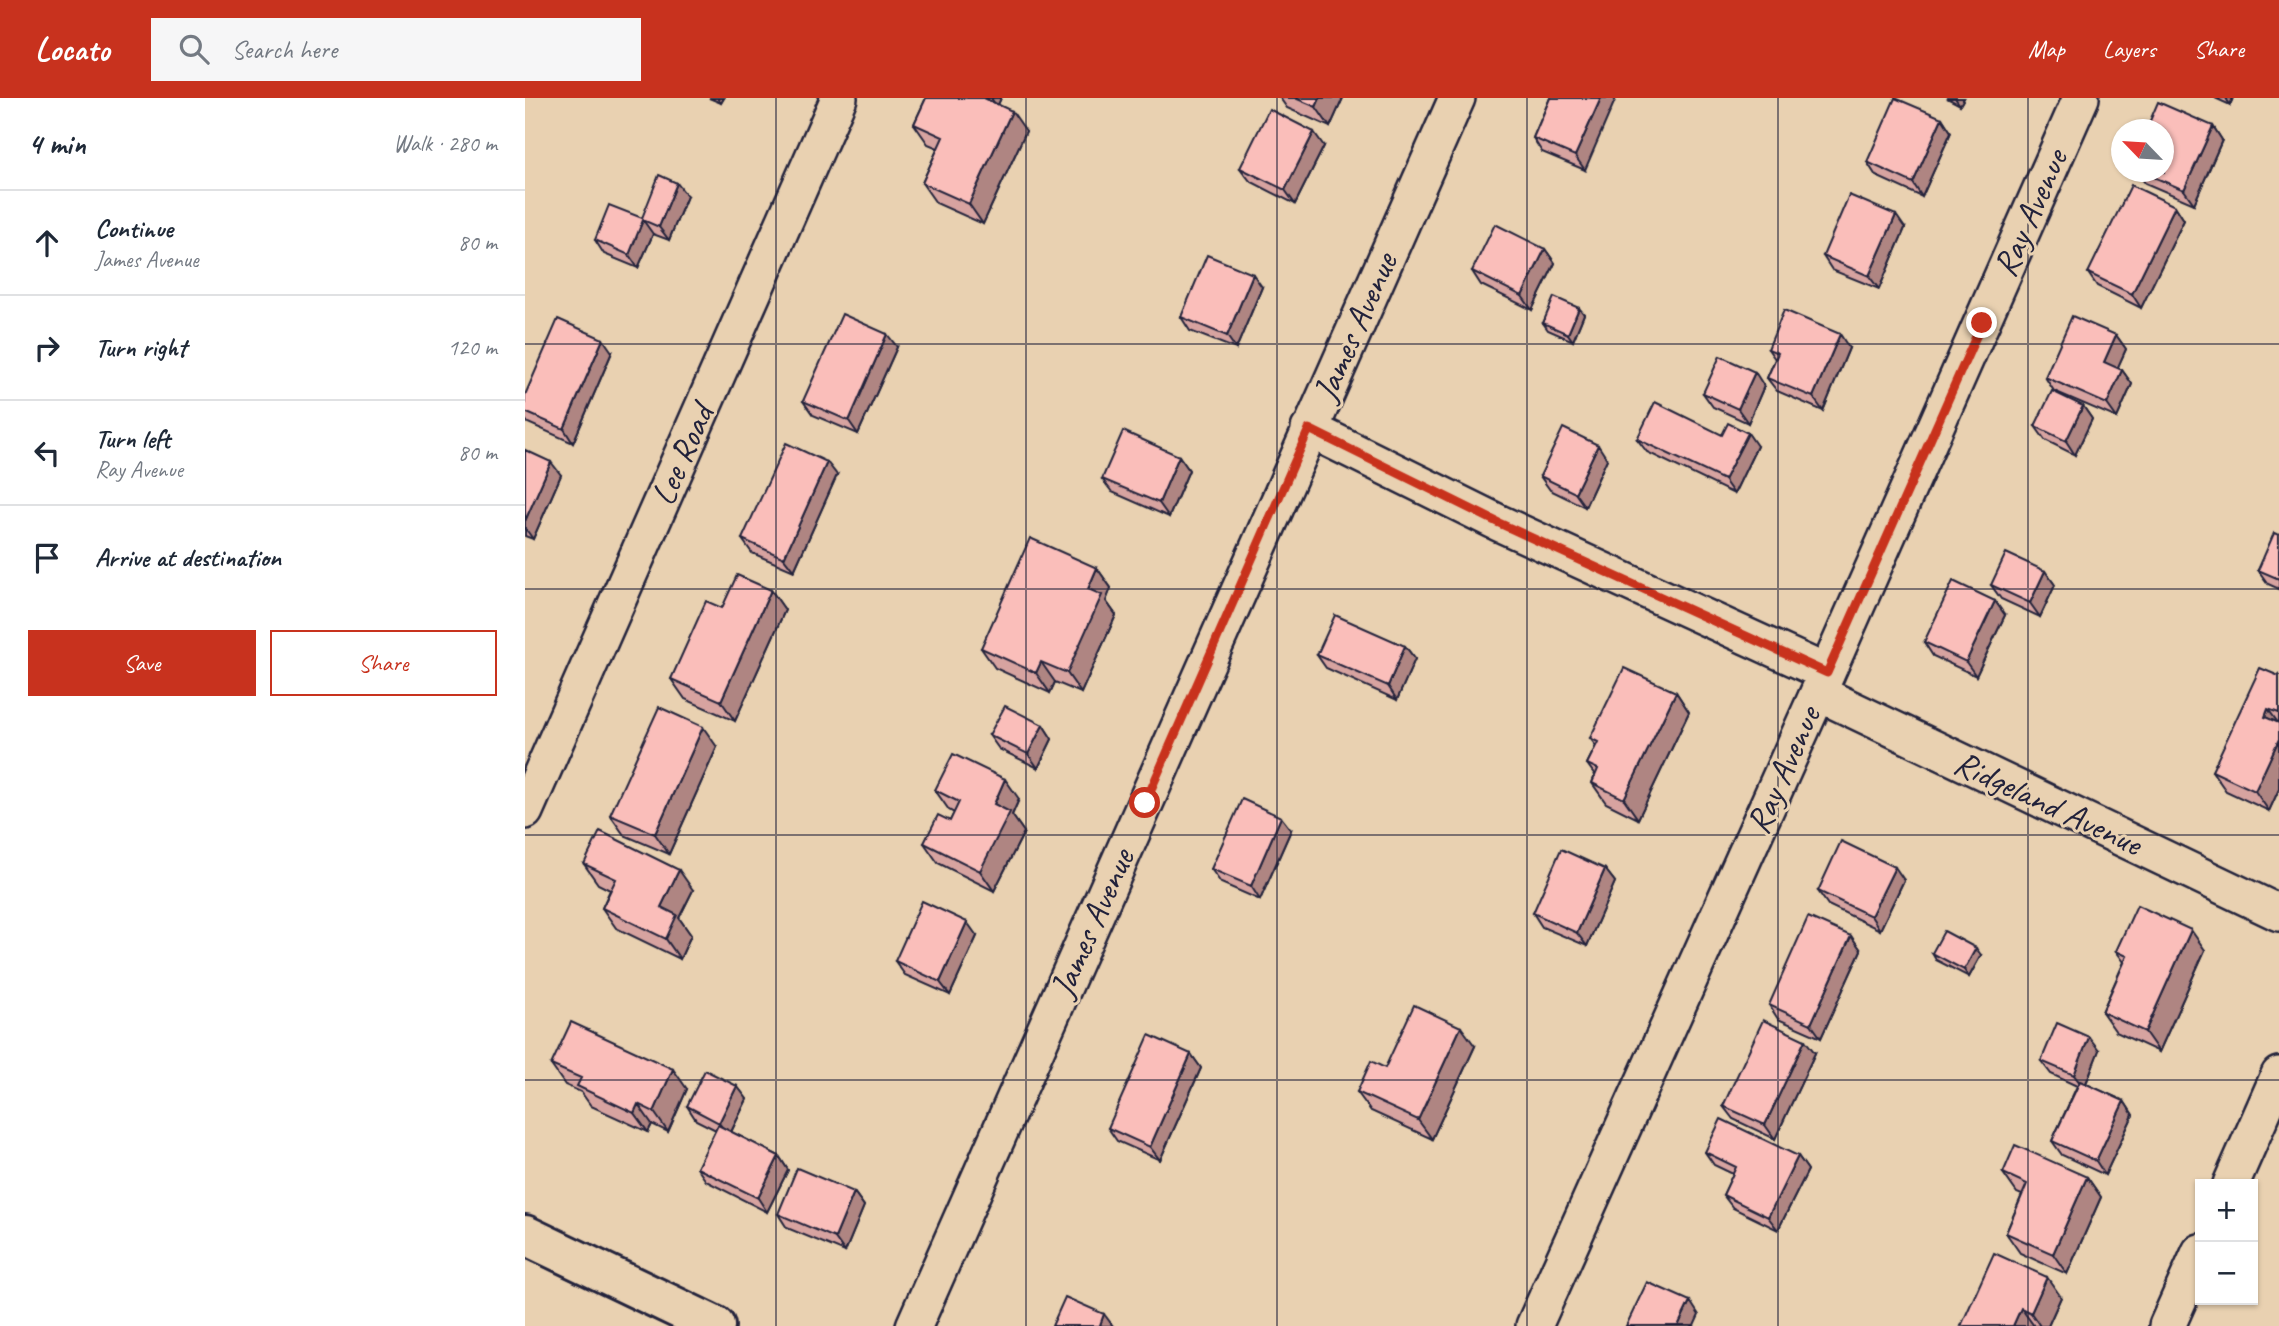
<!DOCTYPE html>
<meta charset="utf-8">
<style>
body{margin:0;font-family:Caveat,sans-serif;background:#f6f6f7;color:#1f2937}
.controls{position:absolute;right:21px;bottom:21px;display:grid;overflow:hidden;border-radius:0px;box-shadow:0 2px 5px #0004}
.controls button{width:63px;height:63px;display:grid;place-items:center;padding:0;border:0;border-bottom:2px solid #e0e1e3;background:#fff;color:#1f2937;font:35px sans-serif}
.compass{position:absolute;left:1586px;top:21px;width:63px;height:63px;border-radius:50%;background:#fff;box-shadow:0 2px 5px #0004;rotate:295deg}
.stop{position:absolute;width:21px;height:21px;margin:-16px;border:5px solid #c8321e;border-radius:50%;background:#fff}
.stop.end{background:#c8321e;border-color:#fff;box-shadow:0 2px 7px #0008}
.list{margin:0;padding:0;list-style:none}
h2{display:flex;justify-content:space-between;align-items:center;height:91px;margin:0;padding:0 28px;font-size:30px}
h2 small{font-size:23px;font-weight:400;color:#747a83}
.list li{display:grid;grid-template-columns:46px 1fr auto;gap:21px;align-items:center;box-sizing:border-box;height:105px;padding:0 28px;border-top:2px solid #e0e1e3}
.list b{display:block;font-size:26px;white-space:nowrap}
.list p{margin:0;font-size:23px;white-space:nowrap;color:#747a83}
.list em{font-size:23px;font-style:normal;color:#747a83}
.actions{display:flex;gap:14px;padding:21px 28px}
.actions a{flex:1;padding:16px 0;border:2px solid #c8321e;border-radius:0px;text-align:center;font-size:24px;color:#c8321e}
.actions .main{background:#c8321e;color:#fff}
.icon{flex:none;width:38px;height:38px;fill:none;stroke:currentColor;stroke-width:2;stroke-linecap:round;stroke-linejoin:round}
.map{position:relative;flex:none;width:1754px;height:1228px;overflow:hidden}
header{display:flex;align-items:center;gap:42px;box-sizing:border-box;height:98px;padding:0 35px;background:#c8321e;color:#fff}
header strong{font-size:33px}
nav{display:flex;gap:38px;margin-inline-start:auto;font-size:24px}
.search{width:490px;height:63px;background:#f6f6f7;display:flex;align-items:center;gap:18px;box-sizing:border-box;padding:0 24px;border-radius:0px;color:#747a83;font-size:26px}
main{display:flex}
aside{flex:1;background:#fff}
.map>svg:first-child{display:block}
</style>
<header>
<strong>Locato</strong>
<div class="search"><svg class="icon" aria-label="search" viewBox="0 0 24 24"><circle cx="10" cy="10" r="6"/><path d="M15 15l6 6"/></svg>Search here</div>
<nav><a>Map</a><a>Layers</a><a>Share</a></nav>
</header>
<main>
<aside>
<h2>4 min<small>Walk · 280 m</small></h2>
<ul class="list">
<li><svg class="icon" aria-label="ahead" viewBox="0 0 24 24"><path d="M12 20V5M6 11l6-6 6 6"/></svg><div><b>Continue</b><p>James Avenue</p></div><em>80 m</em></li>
<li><svg class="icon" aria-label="right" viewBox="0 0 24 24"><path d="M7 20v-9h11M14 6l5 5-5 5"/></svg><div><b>Turn right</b></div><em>120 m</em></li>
<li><svg class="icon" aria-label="left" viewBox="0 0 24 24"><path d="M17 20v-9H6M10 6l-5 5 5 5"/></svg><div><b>Turn left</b><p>Ray Avenue</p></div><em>80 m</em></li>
<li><svg class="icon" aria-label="arrive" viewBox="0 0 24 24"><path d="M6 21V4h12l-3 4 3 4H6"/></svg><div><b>Arrive at destination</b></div></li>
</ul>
<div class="actions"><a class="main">Save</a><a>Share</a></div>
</aside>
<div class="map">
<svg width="1754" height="1228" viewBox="0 0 1754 1228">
<rect width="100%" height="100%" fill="#e9d1b1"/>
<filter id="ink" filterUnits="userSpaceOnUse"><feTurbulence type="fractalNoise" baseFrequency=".0143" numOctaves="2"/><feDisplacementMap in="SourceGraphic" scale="14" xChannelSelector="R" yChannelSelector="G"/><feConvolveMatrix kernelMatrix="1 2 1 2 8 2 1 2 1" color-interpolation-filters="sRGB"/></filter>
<g filter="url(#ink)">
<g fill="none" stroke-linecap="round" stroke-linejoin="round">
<g stroke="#22223b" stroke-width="40">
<path id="minor" d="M 784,331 L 974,425 L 1302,575
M 1293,595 L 1754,815
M 0,713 L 314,0
M 1706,1086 L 1754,977
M 389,1228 L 932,0
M 1009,1228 L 1293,595 L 1556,0
M 1642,1228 L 1675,1154"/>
</g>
<g stroke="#22223b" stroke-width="44">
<path id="major" d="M 0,1137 L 190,1228"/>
</g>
<use href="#minor" stroke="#e9d1b1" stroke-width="35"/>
<use href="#major" stroke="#e9d1b1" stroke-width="38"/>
</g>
<path fill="#d7a3a0" stroke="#22223b" stroke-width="2" d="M 184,0 L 199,0 L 196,5 Z
M 401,0 L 476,0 L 473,6 L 501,33 L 458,126 L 411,105 L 397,85 L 413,50 L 403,46 L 389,26 Z
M 755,0 L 818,0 L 805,29 L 762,10 Z
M 1025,0 L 1060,72 L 1017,54 L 1008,40 Z
M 1422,0 L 1439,0 L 1435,7 Z
M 1690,0 L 1708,0 L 1705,7 Z
M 1417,20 L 1426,34 L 1397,99 L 1351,78 L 1342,64 Z
M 1688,28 L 1697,42 L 1669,106 L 1620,85 L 1612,74 L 1639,74 Z
M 799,48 L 770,106 L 725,83 L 715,70 Z
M 162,98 L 144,142 L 128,136 L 113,170 L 79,156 L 70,142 Z
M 1650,108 L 1659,122 L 1616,210 L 1572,188 L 1563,175 Z
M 1380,130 L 1354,191 L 1307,172 L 1298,158 Z
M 1020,151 L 1030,165 L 1007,212 L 956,187 L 947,173 Z
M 737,189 L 711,251 L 665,233 L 656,219 Z
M 1059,216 L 1048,243 L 1023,232 L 1018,225 Z
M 1591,237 L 1601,251 L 1592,270 L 1597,272 L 1607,286 L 1592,320 L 1529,293 L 1520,279 Z
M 372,249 L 333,336 L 288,317 L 278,303 Z
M 1324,250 L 1298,313 L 1252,293 L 1242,280 L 1250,261 L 1243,251 Z
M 87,254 L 48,345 L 3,325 L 0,321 L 0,297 Z
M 1239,288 L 1223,325 L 1188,309 L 1178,295 Z
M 1558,308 L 1567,321 L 1550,357 L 1520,342 L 1510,328 Z
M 1197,337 L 1232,348 L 1209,396 L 1122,354 L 1112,341 Z
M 0,352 L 36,377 L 8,441 L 0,438 Z
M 654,358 L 664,372 L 644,419 L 587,394 L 577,381 Z
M 1082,361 L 1060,409 L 1025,392 L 1015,378 Z
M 312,377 L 269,473 L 227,455 L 217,441 Z
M 1754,437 L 1754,491 L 1743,486 L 1733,472 Z
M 572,470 L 586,490 L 581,503 L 591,517 L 556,595 L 530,584 L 525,595 L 470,570 L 456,550 Z
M 1520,473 L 1530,487 L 1515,519 L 1476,501 L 1466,487 Z
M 246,492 L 260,512 L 210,623 L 160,601 L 146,581 L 197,510 Z
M 1480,517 L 1451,578 L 1408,558 L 1399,544 Z
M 880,548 L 890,561 L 872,602 L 801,570 L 792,557 Z
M 1754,578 L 1754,691 L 1744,713 L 1701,693 L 1687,673 Z
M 1151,594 L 1164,614 L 1113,721 L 1081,705 L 1067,685 L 1070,677 L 1062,666 L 1071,648 L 1065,640 Z
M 518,627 L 527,641 L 513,670 L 474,651 L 464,637 Z
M 192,649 L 144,756 L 99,737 L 85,717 Z
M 410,692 L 494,701 L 487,717 L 499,734 L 469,793 L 413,765 L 399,745 L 425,723 L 429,715 L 424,712 Z
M 766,732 L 735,802 L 696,785 L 686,771 Z
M 59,766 L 168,792 L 154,820 L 166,837 L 155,861 L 91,830 L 77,810 L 85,792 L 73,786 Z
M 1080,771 L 1090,784 L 1062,848 L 1017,829 L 1008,815 Z
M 1379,782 L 1355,832 L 1303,807 L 1293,793 Z
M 452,838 L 425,897 L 380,877 L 370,863 Z
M 1326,838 L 1336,852 L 1296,940 L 1253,921 L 1244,907 Z
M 1680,852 L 1634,954 L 1591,934 L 1577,914 L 1599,864 L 1591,853 Z
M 1407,855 L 1456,857 L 1444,879 L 1411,862 Z
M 950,948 L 907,1041 L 846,1013 L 832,994 L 860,970 Z
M 1574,952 L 1561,986 L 1599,1003 L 1608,1017 L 1580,1077 L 1537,1057 L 1527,1043 L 1552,988 L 1526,976 L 1516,963 Z
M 1290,955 L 1250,1041 L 1208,1021 L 1198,1008 Z
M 666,956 L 676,970 L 635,1062 L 592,1043 L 583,1030 Z
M 26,967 L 162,991 L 143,1034 L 127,1026 L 123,1034 L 66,1008 L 56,994 L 40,987 Z
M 212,988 L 222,1001 L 206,1034 L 254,1058 L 263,1072 L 242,1114 L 181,1083 L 172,1070 L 191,1032 L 171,1022 L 162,1008 Z
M 1180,1054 L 1273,1058 L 1283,1072 L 1253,1132 L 1208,1110 L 1198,1097 L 1208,1076 L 1189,1067 Z
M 1478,1075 L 1562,1079 L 1576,1099 L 1542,1176 L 1495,1155 L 1481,1135 L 1497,1097 L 1492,1095 Z
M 329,1094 L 339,1108 L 320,1154 L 262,1130 L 253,1116 Z
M 1536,1199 L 1523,1228 L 1436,1228 Z"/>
<path fill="#af8582" stroke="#22223b" stroke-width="2" d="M 192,0 L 199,0 L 196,5 Z
M 466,0 L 476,0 L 472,9 Z
M 795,0 L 818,0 L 805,29 L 791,9 Z
M 1076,0 L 1091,0 L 1060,72 L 1050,58 Z
M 1430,0 L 1439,0 L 1435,7 Z
M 1701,0 L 1708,0 L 1705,7 Z
M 487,13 L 501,33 L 458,126 L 444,106 Z
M 1417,20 L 1426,34 L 1397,99 L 1388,85 Z
M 1688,28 L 1697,42 L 1669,106 L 1659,92 Z
M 789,34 L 799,48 L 770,106 L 760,92 Z
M 152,85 L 162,98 L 144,142 L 134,129 Z
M 1650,108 L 1659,122 L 1616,210 L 1607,196 Z
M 1371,117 L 1380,130 L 1354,191 L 1344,178 Z
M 118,122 L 128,136 L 113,170 L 104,157 Z
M 1020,151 L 1030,165 L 1007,212 L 997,198 Z
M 728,176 L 737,189 L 711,251 L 702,238 Z
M 1054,210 L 1059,216 L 1048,243 L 1043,236 Z
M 362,236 L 372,249 L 333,336 L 324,323 Z
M 1315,236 L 1324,250 L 1298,313 L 1288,299 Z
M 1591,237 L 1601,251 L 1589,278 L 1579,264 Z
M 78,241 L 87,254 L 48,345 L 39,331 Z
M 1597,272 L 1607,286 L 1592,320 L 1582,306 Z
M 1230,274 L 1239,288 L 1223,325 L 1213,311 Z
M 1558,308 L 1567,321 L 1550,357 L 1541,343 Z
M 1223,335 L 1232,348 L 1209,396 L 1199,382 Z
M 1073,347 L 1082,361 L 1060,409 L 1050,395 Z
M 654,358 L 664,372 L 644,419 L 634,405 Z
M 26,364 L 36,377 L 8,441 L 0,430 L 0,423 Z
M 302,364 L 312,377 L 269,473 L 259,460 Z
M 572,470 L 586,490 L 581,503 L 591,517 L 556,595 L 542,575 L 563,491 Z
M 1520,473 L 1530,487 L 1515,519 L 1505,505 Z
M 246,492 L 260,512 L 210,623 L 196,603 Z
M 1470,503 L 1480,517 L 1451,578 L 1441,564 Z
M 880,548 L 890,561 L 872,602 L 863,588 Z
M 516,564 L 530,584 L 525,595 L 511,575 Z
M 1151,594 L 1164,614 L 1113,721 L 1099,701 Z
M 1743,611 L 1754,626 L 1740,619 Z
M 518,627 L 527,641 L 513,670 L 503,656 Z
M 178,629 L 192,649 L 144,756 L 130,736 Z
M 1754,641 L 1754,691 L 1744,713 L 1730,693 Z
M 480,681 L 494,701 L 487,717 L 499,734 L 469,793 L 455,773 L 469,706 Z
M 756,719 L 766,732 L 735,802 L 726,788 Z
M 1370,769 L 1379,782 L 1355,832 L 1346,818 Z
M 1080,771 L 1090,784 L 1062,848 L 1052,835 Z
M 154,772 L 168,792 L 154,820 L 166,837 L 155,861 L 141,841 L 136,809 Z
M 442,824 L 452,838 L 425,897 L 415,884 Z
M 1666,832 L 1680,852 L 1634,954 L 1620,934 Z
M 1326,838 L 1336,852 L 1296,940 L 1286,926 Z
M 1451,850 L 1456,857 L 1444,879 L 1439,872 Z
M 936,929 L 950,948 L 907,1041 L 893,1022 Z
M 1564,939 L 1574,952 L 1559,990 L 1549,977 Z
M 1280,942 L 1290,955 L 1250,1041 L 1240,1027 Z
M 666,956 L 676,970 L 635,1062 L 625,1049 Z
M 148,971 L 162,991 L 143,1034 L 129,1014 Z
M 212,988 L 222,1001 L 204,1038 L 194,1025 Z
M 1599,1003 L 1608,1017 L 1580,1077 L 1571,1063 Z
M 113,1006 L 127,1026 L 123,1034 L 109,1015 Z
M 254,1058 L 263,1072 L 242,1114 L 233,1100 Z
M 1273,1058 L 1283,1072 L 1253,1132 L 1243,1119 Z
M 1562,1079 L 1576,1099 L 1542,1176 L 1528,1156 Z
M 329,1094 L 339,1108 L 320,1154 L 310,1140 Z
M 1522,1179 L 1536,1199 L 1523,1228 L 1515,1228 L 1506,1215 Z
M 1165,1203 L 1174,1217 L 1169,1228 L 1153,1228 Z
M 1496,1210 L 1509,1228 L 1488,1228 Z
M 579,1216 L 588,1228 L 575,1228 L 575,1227 Z"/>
<path fill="#fabeba" stroke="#22223b" stroke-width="2" d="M 401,0 L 459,0 L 487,13 L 444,106 L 397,85 L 418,39 L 389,26 Z
M 770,0 L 795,0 L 791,9 Z
M 1025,0 L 1076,0 L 1050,58 L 1008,40 Z
M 1370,0 L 1417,20 L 1388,85 L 1342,64 Z
M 1633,4 L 1688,28 L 1659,92 L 1617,74 L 1639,74 L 1639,32 L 1621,32 Z
M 744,11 L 789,34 L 760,92 L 715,70 Z
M 134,77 L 152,85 L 134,129 L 118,122 L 104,157 L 70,142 L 84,107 L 117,120 Z
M 1606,87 L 1650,108 L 1607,196 L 1563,175 Z
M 1324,97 L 1371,117 L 1344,178 L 1298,158 Z
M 970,126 L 1020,151 L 997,198 L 947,173 Z
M 682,157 L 728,176 L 702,238 L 656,219 Z
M 1029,199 L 1054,210 L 1043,236 L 1018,225 Z
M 1259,212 L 1315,236 L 1288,299 L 1242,280 L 1253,255 L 1243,251 Z
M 317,216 L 362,236 L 324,323 L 278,303 Z
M 1547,218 L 1591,237 L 1579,264 L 1597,272 L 1582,306 L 1520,279 Z
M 33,221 L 78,241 L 39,331 L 0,314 L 0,297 Z
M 1195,258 L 1230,274 L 1213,311 L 1178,295 Z
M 1527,293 L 1558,308 L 1541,343 L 1510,328 Z
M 1130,304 L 1197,337 L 1203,325 L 1223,335 L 1199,382 L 1112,341 Z
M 1038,330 L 1073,347 L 1050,395 L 1015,378 Z
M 598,333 L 654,358 L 634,405 L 577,381 Z
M 261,345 L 302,364 L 259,460 L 217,441 Z
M 0,352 L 26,364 L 0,423 Z
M 1749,435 L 1754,437 L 1754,481 L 1733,472 Z
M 505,440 L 572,470 L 563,491 L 577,497 L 542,575 L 516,564 L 511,575 L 456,550 Z
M 1481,455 L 1520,473 L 1505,505 L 1466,487 Z
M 212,477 L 246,492 L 196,603 L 146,581 L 181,503 L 197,510 Z
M 1428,483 L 1470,503 L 1441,564 L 1399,544 Z
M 810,517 L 880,548 L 863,588 L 792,557 Z
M 1099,570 L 1151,594 L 1099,701 L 1067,685 L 1073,671 L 1062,666 L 1073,644 L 1065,640 Z
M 1735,570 L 1754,578 L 1754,615 L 1743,611 L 1740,619 L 1754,625 L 1754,641 L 1730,693 L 1687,673 Z
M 480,608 L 518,627 L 503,656 L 464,637 Z
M 134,609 L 178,629 L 130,736 L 85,717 Z
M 428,656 L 480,681 L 469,706 L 485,714 L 455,773 L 399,745 L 413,717 L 425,723 L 434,704 L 410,692 Z
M 717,701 L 756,719 L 726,788 L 686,771 Z
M 75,733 L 154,772 L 136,809 L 152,817 L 141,841 L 77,810 L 91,781 L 59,766 Z
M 1316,743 L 1370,769 L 1346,818 L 1293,793 Z
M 1036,751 L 1080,771 L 1052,835 L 1008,815 Z
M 397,803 L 442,824 L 415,884 L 370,863 Z
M 1612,807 L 1666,832 L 1620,934 L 1577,914 L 1602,858 L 1591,853 Z
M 1283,819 L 1326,838 L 1286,926 L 1244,907 Z
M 1419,833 L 1451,850 L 1439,872 L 1407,855 Z
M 889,907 L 936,929 L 893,1022 L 832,994 L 846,963 L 860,970 Z
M 1238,922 L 1280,942 L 1240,1027 L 1198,1008 Z
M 46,924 L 148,971 L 129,1014 L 113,1006 L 109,1015 L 52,988 L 56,980 L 26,967 Z
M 1532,925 L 1564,939 L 1549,977 L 1516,963 Z
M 624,937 L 666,956 L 625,1049 L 583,1030 Z
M 180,972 L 212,988 L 194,1025 L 162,1008 Z
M 1555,983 L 1599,1003 L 1571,1063 L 1527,1043 Z
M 1196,1021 L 1273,1058 L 1243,1119 L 1198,1097 L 1211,1069 L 1180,1054 Z
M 193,1027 L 254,1058 L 233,1100 L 172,1070 Z
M 1490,1047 L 1562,1079 L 1528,1156 L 1481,1135 L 1502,1086 L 1478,1075 Z
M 272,1070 L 329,1094 L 310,1140 L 253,1116 Z
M 1469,1155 L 1522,1179 L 1506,1215 L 1496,1210 L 1488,1228 L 1436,1228 Z
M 1122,1184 L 1165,1203 L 1153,1228 L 1101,1228 Z
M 540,1199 L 579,1216 L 575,1227 L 577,1228 L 527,1228 Z"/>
</g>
<g fill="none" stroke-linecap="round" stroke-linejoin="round" filter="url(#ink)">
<path stroke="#c8321e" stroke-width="9" d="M 620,705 L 784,331 L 974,425 L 1302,575 L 1457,225"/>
</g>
<path fill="none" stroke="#22223b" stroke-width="2" stroke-opacity="0.55" d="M 251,0 L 251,1228M 501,0 L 501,1228M 752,0 L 752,1228M 1002,0 L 1002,1228M 1253,0 L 1253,1228M 1503,0 L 1503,1228M 0,246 L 1754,246M 0,491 L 1754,491M 0,737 L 1754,737M 0,982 L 1754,982"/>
<g text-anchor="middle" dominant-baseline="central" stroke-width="6" stroke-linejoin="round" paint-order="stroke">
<g font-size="35" fill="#22223b" stroke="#e9d1b1">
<text transform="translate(1505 115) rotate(-66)">Ray Avenue</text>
<text transform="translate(830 229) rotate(-66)">James Avenue</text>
<text transform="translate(157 357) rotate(-66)">Lee Road</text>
<text transform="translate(1258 672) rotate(-66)">Ray Avenue</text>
<text transform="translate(1523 705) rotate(25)">Ridgeland Avenue</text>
<text transform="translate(567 825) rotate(-66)">James Avenue</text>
</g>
</g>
</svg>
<div class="controls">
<button>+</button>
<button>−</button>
</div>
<svg class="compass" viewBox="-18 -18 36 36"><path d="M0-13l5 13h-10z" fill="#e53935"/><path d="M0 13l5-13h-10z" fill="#747a83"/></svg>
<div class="stop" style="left:620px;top:705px"></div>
<div class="stop end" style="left:1457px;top:225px"></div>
</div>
</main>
